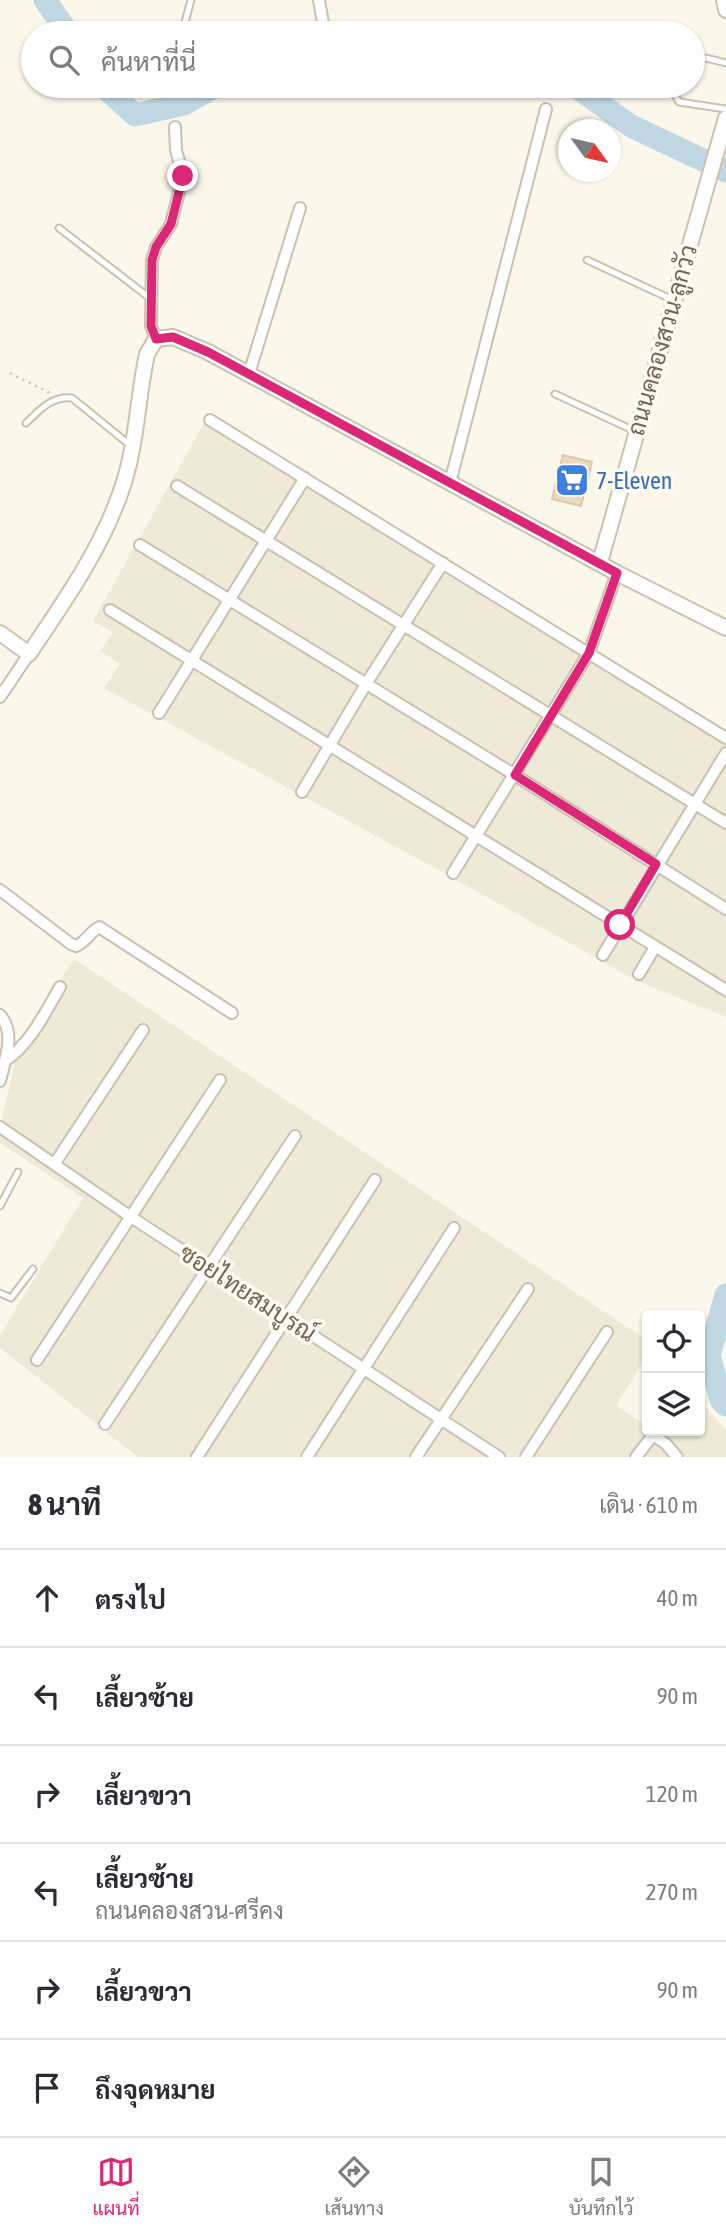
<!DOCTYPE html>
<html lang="th">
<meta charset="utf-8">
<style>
body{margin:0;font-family:"Asap Condensed",Sarabun,sans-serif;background:#f2f2f3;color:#2b2b33}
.controls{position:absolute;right:21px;bottom:21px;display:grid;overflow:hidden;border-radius:7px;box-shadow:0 2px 5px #0004}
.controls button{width:63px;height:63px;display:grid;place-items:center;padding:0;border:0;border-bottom:2px solid #e1e1e2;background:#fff;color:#2b2b33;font:35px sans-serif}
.compass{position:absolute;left:558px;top:119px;width:63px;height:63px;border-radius:50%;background:#fff;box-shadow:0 2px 5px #0004;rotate:123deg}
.stop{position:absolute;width:21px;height:21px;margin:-16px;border:5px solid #db2777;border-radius:50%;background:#fff}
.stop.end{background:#db2777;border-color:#fff;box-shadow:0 2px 7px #0008}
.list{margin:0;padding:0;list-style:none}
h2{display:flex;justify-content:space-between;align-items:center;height:91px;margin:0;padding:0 28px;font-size:30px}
h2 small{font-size:23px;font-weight:400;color:#7c7c81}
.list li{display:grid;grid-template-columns:46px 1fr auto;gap:21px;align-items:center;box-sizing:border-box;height:98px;padding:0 28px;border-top:2px solid #e1e1e2}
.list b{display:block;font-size:26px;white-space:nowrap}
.list p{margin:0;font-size:23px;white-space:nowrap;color:#7c7c81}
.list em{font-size:23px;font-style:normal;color:#7c7c81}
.icon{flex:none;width:38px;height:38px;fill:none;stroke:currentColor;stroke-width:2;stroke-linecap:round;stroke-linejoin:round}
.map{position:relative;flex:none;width:726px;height:1457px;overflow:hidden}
.search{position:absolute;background:#fff;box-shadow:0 2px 5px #0004;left:21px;right:21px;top:21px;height:77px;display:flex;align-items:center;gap:18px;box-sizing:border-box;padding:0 24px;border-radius:38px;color:#7c7c81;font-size:26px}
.sheet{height:679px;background:#fff}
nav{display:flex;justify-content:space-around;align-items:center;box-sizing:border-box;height:98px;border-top:2px solid #e1e1e2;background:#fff;font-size:19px;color:#7c7c81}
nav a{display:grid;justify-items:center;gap:4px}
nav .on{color:#db2777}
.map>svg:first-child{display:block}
</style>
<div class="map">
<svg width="726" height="1457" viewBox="0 0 726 1457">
<rect width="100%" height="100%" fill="#fbf8eb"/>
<path fill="#efead7" d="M 208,416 L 726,730 L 726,1017 L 637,981 L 444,873 L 104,688 L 120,664 L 100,651 L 113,633 L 93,621 Z
M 74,959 L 647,1340 L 647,1355 L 616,1406 L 647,1426 L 647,1431 L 700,1431 L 700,1401 L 726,1430 L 726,1457 L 138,1457 L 0,1348 L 0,1335 L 83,1198 L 0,1143 L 0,1128 L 20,1041 Z"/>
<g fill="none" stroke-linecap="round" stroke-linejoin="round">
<path stroke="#c1d7e4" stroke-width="23" d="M 45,0 L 68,33
M 103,86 L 135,115 L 184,104 L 216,86
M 575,86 L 631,126 L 726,171
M 726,1295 L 709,1355 L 721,1400 L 726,1405"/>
</g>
<path fill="#e9d9c0" stroke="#e0c8a7" stroke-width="2" d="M 563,455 L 592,462 L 581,506 L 552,499 Z"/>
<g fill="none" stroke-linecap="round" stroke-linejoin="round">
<g stroke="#cbc0af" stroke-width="9">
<path id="lane" d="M 182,33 L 191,0
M 693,59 L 706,58 L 726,63
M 674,86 L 674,93 L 679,102 L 726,109
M 59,228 L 151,299
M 587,260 L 673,300
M 555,394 L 637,432
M 26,423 C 39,411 52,395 72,398 L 130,445
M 0,1206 L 18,1172
M 0,1293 L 11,1298 L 33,1269"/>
</g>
<g stroke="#cbc0af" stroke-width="14">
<path id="street" d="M 319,0 L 323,23
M 156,339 L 151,326 L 152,260 L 156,247 L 171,224 L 183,176 L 176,150 L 175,127
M 249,374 L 300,208
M 210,420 L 726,738
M 450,483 L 546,109
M 177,486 L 726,823
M 140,545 L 515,775 L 726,909
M 110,610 L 726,990
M 0,697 L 29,654
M 159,713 L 305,478
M 302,792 L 366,684 L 443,563
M 453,873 L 589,653 L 617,573
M 0,890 L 71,944 L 76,946 C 86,942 90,932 99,927 L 232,1013
M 603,955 L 726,753
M 639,974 L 655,947
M 0,1015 C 16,1033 5,1059 0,1081
M 5,1061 C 30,1044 45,1013 60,987
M 0,1127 L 131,1217 L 499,1457
M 55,1163 L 143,1030
M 37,1360 L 220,1080
M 105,1424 L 295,1136
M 197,1457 L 375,1180
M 307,1457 L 454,1228
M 416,1457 L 528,1289
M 526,1457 L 607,1332
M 636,1457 L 653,1435 L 666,1444 L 677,1457"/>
</g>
<g stroke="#cdc2ad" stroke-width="18">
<path id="secondary" d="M 724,0 L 726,10
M 600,562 L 726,118
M 0,633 L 29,654 C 63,603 101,550 121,491 C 137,447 137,400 147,354 L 156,339 L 173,337 L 208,352 L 617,573 L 726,628"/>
</g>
<path stroke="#d4c2a8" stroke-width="2.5" stroke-dasharray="2 5" stroke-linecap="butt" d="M 10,373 L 50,393"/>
<use href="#lane" stroke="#fff" stroke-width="5"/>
<use href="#street" stroke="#fff" stroke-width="10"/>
<use href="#secondary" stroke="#fff" stroke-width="14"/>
</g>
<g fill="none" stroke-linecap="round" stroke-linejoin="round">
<path stroke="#db2777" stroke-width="9" d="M 183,176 L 171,224 L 156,247 L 152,260 L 151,326 L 156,339 L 173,337 L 208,352 L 617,573 L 589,653 L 515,775 L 656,864 L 620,925"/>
</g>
<defs>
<g id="supermarket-square" transform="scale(1.75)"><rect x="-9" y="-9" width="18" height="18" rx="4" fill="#3f7fe0" stroke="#fefbf2"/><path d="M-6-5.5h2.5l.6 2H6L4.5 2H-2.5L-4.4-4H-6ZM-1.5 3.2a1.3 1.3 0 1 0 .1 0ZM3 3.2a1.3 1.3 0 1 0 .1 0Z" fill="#fff"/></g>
</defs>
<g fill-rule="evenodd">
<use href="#supermarket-square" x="572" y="480"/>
</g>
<g text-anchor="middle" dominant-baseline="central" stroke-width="7" stroke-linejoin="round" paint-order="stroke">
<g font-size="24" fill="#756550" stroke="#fefbf2">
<text transform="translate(662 340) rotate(-74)">ถนนคลองสวน-ลูกวัว</text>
<text transform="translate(248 1293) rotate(33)">ซอยไทยสมบูรณ์</text>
</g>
<g font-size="24" fill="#366cbe" stroke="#fefbf2" text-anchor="start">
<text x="596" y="480">7-Eleven</text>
</g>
</g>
</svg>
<div class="controls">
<button><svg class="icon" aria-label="locate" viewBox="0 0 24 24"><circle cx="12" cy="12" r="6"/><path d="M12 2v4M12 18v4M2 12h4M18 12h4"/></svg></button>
<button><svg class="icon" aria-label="layers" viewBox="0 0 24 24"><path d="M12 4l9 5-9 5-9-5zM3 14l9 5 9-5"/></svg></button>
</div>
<svg class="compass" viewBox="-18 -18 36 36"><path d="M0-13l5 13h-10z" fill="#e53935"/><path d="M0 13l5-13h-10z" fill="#7c7c81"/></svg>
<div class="stop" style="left:620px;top:925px"></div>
<div class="stop end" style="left:183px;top:176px"></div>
<div class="search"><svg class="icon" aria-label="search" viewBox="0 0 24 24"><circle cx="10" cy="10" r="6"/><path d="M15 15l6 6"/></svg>ค้นหาที่นี่</div>
</div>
<section class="sheet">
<h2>8 นาที<small>เดิน · 610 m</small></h2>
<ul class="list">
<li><svg class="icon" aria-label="ahead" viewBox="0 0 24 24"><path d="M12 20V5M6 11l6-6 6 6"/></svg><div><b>ตรงไป</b></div><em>40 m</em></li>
<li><svg class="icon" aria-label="left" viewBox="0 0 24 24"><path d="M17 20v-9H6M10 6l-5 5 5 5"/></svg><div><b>เลี้ยวซ้าย</b></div><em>90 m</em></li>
<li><svg class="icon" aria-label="right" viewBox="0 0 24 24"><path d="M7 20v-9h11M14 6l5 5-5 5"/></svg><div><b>เลี้ยวขวา</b></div><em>120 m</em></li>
<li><svg class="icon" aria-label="left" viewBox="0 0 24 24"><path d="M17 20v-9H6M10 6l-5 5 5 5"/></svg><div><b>เลี้ยวซ้าย</b><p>ถนนคลองสวน-ศรีคง</p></div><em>270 m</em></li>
<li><svg class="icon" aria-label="right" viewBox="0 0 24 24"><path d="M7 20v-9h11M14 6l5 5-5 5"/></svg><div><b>เลี้ยวขวา</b></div><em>90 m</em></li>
<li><svg class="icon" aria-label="arrive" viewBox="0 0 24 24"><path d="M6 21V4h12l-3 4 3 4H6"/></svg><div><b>ถึงจุดหมาย</b></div></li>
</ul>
</section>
<nav>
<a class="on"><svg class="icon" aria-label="map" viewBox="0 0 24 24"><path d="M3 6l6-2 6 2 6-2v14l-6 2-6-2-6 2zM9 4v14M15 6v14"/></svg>แผนที่</a>
<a><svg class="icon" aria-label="directions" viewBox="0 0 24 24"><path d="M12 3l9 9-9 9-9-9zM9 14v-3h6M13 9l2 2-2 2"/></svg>เส้นทาง</a>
<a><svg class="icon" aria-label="saved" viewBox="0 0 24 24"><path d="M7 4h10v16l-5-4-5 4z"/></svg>บันทึกไว้</a>
</nav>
